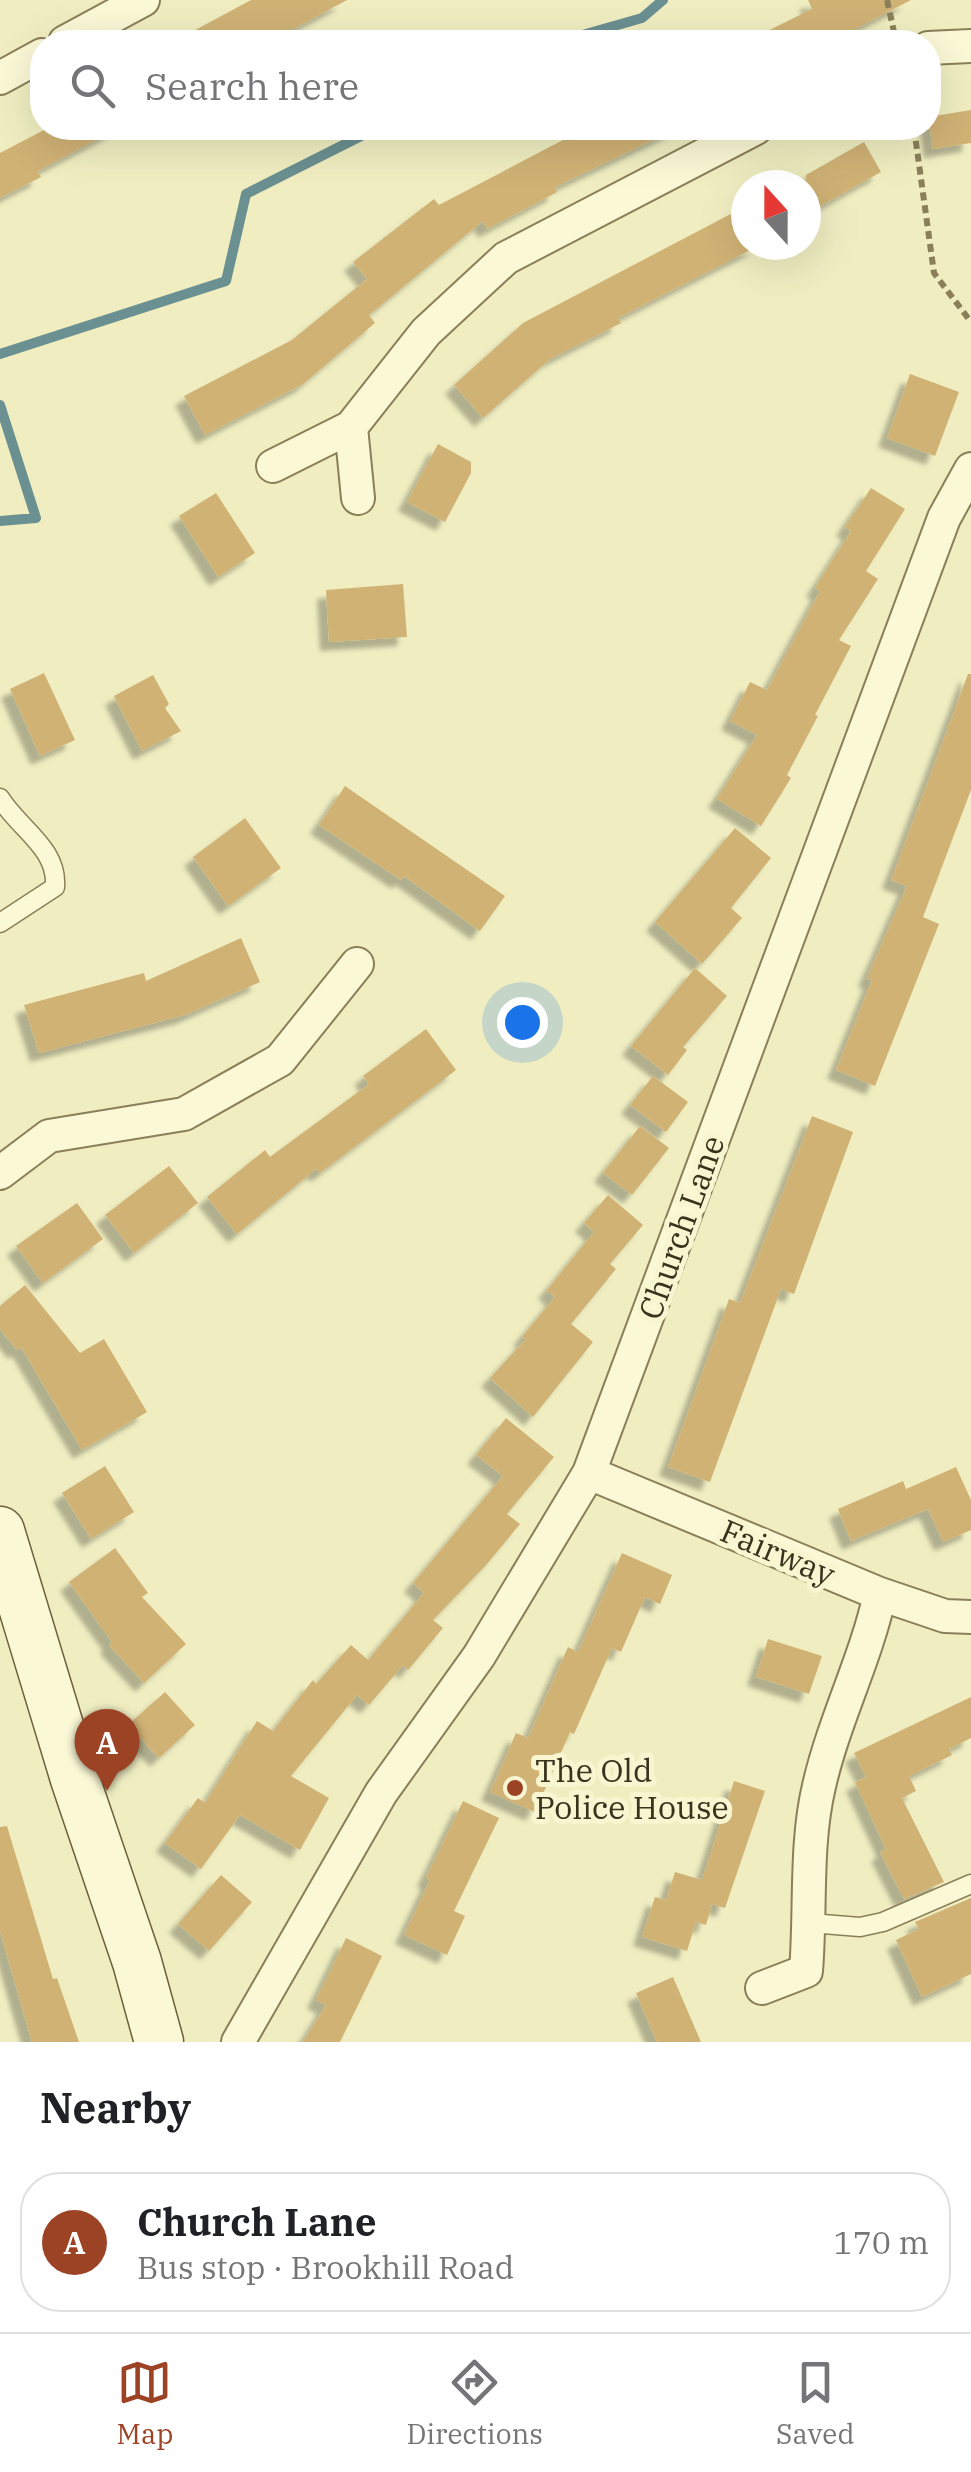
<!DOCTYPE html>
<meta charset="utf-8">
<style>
body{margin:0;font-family:"IBM Plex Serif",serif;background:#f2f2f2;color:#202124}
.compass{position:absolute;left:731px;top:170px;width:90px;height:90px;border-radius:50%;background:#fff;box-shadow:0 10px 40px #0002;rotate:339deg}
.you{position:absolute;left:522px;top:1022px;width:35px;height:35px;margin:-25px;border:8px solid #fff;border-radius:50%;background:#1a73e8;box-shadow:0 0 0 15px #1a73e833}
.badge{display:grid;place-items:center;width:65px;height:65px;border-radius:50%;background:#9c4225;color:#fff;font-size:32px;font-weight:700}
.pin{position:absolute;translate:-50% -82px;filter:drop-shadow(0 2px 5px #0008)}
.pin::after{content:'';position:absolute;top:52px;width:35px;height:30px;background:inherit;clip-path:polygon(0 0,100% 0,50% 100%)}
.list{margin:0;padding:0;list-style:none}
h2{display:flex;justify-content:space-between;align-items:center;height:130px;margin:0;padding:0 40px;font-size:42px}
h2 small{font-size:32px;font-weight:400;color:#757577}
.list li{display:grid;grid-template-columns:65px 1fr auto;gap:30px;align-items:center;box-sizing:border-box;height:140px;margin:0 20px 20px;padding:0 20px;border:2px solid #e0e0e0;border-radius:40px}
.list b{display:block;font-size:38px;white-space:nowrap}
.list p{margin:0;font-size:32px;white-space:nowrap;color:#757577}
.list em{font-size:32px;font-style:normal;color:#757577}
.icon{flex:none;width:55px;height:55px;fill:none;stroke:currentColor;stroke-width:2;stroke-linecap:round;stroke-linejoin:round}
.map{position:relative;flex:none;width:971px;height:2042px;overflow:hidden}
.search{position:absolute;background:#fff;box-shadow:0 10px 40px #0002;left:30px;right:30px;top:30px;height:110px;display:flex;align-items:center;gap:25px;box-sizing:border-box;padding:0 35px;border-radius:40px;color:#757577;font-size:38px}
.sheet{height:290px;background:#fff}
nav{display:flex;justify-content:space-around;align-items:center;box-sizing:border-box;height:140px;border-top:2px solid #e0e0e0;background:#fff;font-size:28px;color:#757577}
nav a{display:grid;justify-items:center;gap:5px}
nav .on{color:#9c4225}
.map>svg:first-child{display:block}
</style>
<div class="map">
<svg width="971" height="2042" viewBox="0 0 971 2042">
<defs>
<filter id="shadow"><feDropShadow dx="-9" dy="9" stdDeviation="2.5" flood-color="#0004"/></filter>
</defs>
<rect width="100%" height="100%" fill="#f0eec1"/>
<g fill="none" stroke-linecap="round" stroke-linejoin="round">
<path stroke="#6b9091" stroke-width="10" d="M 558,42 L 642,18 L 663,0
M 0,354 L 226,281 L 246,194 L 377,128
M 0,405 L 36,518 L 0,521"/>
</g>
<path fill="#d0b275" filter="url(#shadow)" d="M 251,0 L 347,0 L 269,42 L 173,42 Z
M 808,0 L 911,0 L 830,42 L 745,42 L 812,9 Z
M 971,110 L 971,143 L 933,149 L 928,117 Z
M 48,128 L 118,128 L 38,171 L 41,177 L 0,198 L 0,153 Z
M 586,128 L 678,128 L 555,187 L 557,192 L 487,229 L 483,221 L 369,315 L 375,323 L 303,384 L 205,435 L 184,396 L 292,340 L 367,279 L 353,262 L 434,199 L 439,205 Z
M 864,142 L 881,172 L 806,214 L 806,175 Z
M 746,206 L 746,245 L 760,245 L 618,318 L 621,323 L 550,359 L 483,418 L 454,385 L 523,323 Z
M 910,374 L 959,392 L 935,456 L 887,438 Z
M 438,444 L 471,462 L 471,473 L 445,522 L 407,502 Z
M 871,488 L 905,509 L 866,571 L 878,579 L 839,640 L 851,646 L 815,715 L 818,716 L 787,775 L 791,778 L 761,826 L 717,799 L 757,735 L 730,721 L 750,682 L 767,690 L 820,591 L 815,588 L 851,531 L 845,527 Z
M 216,493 L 255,553 L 218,577 L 179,516 Z
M 403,584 L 407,637 L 329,642 L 326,590 Z
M 44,673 L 75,740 L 40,756 L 10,689 Z
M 968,674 L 971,674 L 971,790 L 923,917 L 939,924 L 875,1086 L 836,1070 L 872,980 L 867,978 L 907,886 L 891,880 Z
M 153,675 L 169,704 L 165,708 L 181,731 L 142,751 L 114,696 Z
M 345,786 L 505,896 L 480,931 L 404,876 L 401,880 L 319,825 Z
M 245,818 L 281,868 L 228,906 L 193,857 Z
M 735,828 L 771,858 L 731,908 L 742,918 L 702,964 L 655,922 Z
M 241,938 L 260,982 L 185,1015 L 39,1053 L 24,1005 L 144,973 L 146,981 Z
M 695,968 L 727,996 L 683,1047 L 687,1050 L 668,1075 L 631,1046 Z
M 426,1029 L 456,1070 L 320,1173 L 316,1169 L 237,1234 L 207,1197 L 265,1150 L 270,1157 L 369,1084 L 363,1076 Z
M 653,1076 L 688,1102 L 666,1132 L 630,1105 Z
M 812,1116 L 853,1132 L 794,1294 L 781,1289 L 710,1482 L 668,1467 L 729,1299 L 740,1303 Z
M 640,1126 L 669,1148 L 632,1195 L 603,1173 Z
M 169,1166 L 198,1203 L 134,1253 L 105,1215 Z
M 608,1195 L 643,1225 L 610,1264 L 616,1269 L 571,1324 L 593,1342 L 533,1417 L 490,1378 L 526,1339 L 522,1337 L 555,1297 L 547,1290 L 594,1232 L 584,1223 Z
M 77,1203 L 103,1239 L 43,1283 L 16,1246 Z
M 25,1285 L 80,1353 L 104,1339 L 147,1412 L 82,1450 L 21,1347 L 17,1350 L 0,1329 L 0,1306 Z
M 506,1418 L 554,1457 L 507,1514 L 520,1524 L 487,1564 L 433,1620 L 443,1628 L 408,1670 L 403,1665 L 369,1705 L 357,1695 L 291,1776 L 329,1798 L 300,1850 L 240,1815 L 201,1869 L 165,1843 L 198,1798 L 205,1803 L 257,1721 L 273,1731 L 313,1680 L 316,1684 L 351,1645 L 368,1660 L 424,1593 L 413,1583 L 503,1476 L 476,1455 Z
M 105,1466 L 134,1512 L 91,1539 L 62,1493 Z
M 956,1467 L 971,1500 L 971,1530 L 943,1542 L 928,1509 L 851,1541 L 838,1509 L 903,1481 L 906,1489 Z
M 115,1548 L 148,1593 L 142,1597 L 186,1644 L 144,1683 L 109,1645 L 112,1642 L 69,1582 Z
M 622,1553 L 672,1575 L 660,1604 L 645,1597 L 621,1652 L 612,1648 L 574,1734 L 570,1732 L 535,1812 L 490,1792 L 516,1733 L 528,1738 L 568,1647 L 578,1652 Z
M 768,1639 L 822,1656 L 809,1694 L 756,1677 Z
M 165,1692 L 195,1725 L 159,1758 L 128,1725 Z
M 971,1697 L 971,1738 L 949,1749 L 952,1755 L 909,1776 L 916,1791 L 902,1798 L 944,1882 L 904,1899 L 880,1852 L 886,1849 L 855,1782 L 866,1777 L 854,1753 Z
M 734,1781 L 765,1791 L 725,1908 L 712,1904 L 706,1925 L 696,1922 L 687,1951 L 642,1937 L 655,1897 L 666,1900 L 675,1872 L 702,1880 Z
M 463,1801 L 499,1818 L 454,1911 L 465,1916 L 447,1955 L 404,1935 L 430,1880 L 426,1878 Z
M 7,1826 L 53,1979 L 57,1978 L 79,2042 L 32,2042 L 0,1931 L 0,1827 Z
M 221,1875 L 252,1902 L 209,1951 L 178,1924 Z
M 971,1898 L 971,1974 L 922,1997 L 896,1940 L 919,1929 L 915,1922 Z
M 346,1938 L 382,1956 L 340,2042 L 303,2042 L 326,2005 L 316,2000 Z
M 673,1977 L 701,2042 L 657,2042 L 636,1993 Z"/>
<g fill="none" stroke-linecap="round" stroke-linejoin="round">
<g stroke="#8a7f58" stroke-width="21">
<path id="lane" d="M 0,798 C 19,829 58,848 55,887 L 0,923
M 810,1923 L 860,1927 L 883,1922 L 971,1884"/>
</g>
<g stroke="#8a7f58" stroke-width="36">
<path id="street" d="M 65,42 L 143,0
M 928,48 L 971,46
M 0,78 L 42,55
M 351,427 L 358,498
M 273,466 L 351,427 L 426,332 L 506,258 L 756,128
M 0,1173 L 49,1136 L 184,1114 L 280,1060 L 357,964
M 589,1473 L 880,1594 L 945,1616 L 971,1617
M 762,1988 L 806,1971 C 811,1910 805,1845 819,1786 C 834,1720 866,1659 880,1594
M 238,2042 L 381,1793 L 479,1656 L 589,1473 L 944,518 L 971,469"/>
</g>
<g stroke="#6c603b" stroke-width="51">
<path id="secondary" d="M 0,1531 L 75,1779 L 137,1962 L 159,2042"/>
</g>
<path stroke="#8a7f58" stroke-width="6" stroke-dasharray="8 5" stroke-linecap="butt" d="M 887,0 L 896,41
M 914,128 L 934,273 L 971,322"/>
<use href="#lane" stroke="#faf8d5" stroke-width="18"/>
<use href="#street" stroke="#faf8d5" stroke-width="32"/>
<use href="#secondary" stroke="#faf8d5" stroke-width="48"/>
</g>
<circle fill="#9c4225" stroke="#f7f6d1" stroke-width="4" cx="515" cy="1788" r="10"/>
<g text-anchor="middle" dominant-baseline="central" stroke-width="10" stroke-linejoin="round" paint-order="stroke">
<g font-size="32" fill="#39321d" stroke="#f7f6d1">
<text transform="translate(681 1227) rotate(-70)">Church Lane</text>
<text transform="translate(778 1552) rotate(23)">Fairway</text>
</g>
<g font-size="32" fill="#39321d" stroke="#f7f6d1" text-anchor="start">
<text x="535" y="1770">The Old<tspan x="535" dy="37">Police House</tspan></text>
</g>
</g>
</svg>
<svg class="compass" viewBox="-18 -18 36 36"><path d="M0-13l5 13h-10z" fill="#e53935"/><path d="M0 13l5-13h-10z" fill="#757577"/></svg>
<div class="you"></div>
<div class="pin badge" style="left:107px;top:1791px">A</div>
<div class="search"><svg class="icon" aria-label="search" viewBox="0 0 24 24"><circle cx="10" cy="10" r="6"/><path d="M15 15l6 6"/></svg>Search here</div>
</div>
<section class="sheet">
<h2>Nearby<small></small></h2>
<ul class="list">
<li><span class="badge">A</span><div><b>Church Lane</b><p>Bus stop · Brookhill Road</p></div><em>170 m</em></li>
</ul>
</section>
<nav>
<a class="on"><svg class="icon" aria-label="map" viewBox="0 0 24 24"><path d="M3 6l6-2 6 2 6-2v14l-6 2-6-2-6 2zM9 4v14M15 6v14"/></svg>Map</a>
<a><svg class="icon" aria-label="directions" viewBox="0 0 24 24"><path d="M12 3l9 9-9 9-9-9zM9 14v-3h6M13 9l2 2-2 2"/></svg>Directions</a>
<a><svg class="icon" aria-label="saved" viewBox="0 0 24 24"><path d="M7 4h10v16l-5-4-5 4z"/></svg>Saved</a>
</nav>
